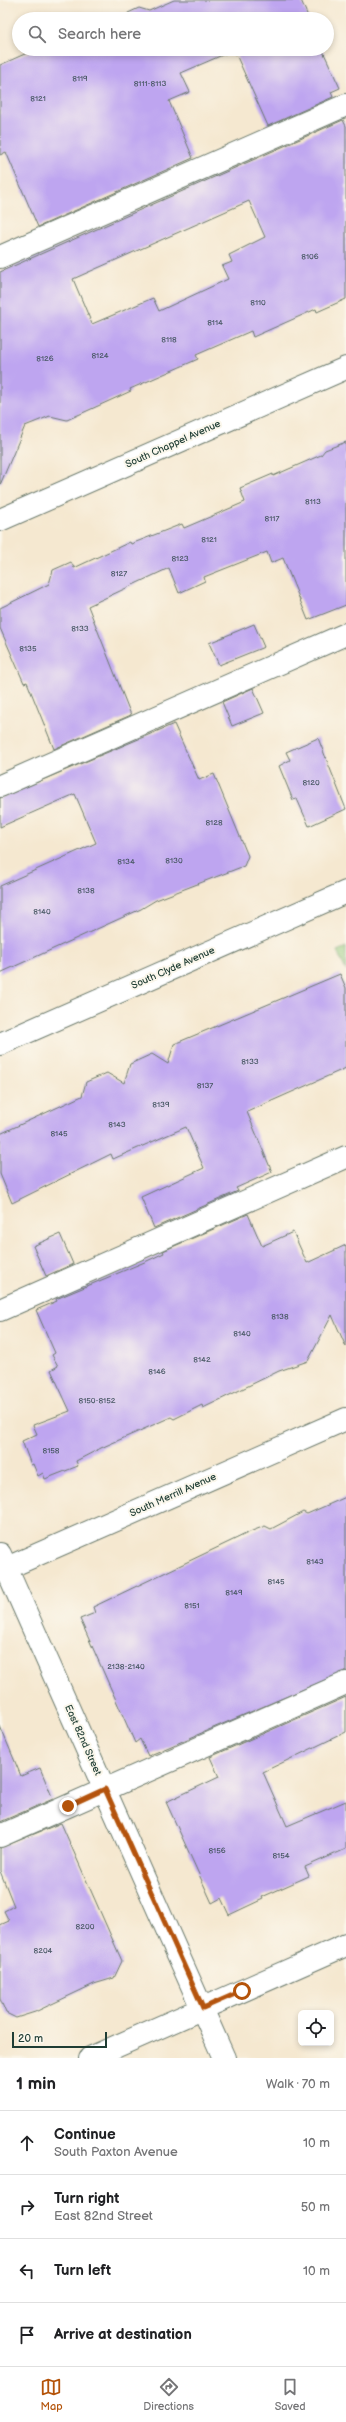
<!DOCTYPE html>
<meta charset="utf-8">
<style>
body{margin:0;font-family:"Balsamiq Sans",sans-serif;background:#f2f2f2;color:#202124}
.controls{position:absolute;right:12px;bottom:12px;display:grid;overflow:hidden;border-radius:6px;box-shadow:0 2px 6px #0003}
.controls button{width:36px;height:36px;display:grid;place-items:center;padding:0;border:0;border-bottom:1px solid #e0e0e0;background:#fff;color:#202124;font:20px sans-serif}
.scale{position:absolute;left:12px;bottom:10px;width:95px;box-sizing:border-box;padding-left:4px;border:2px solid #1f3d34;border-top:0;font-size:11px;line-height:14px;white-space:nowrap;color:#1f3d34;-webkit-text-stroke:3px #fbf7ec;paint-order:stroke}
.stop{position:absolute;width:12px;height:12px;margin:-9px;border:3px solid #b45309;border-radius:50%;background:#fff}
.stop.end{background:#b45309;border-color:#fff;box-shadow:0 1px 4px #0008}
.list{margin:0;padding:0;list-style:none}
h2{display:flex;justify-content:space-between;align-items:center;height:52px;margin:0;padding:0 16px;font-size:17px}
h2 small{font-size:13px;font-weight:400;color:#757577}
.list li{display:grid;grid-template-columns:26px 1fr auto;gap:12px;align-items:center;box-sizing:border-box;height:64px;padding:0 16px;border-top:1px solid #e0e0e0}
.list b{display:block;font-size:15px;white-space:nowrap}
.list p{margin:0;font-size:13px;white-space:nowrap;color:#757577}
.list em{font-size:13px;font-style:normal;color:#757577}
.icon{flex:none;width:22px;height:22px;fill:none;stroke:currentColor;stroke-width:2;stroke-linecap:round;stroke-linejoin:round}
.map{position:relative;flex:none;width:346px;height:2058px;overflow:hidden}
.search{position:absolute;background:#fff;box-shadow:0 2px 6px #0003;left:12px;right:12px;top:12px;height:44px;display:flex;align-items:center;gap:10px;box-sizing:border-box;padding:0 14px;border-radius:22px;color:#757577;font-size:15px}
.sheet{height:308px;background:#fff}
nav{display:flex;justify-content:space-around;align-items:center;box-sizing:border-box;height:56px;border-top:1px solid #e0e0e0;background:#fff;font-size:11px;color:#757577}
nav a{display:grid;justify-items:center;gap:2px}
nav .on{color:#b45309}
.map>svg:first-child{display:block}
</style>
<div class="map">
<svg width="346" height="2058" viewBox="0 0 346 2058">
<rect width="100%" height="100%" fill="#fbf7ec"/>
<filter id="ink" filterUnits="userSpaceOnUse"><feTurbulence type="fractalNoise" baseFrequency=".025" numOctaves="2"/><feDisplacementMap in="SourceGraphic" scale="8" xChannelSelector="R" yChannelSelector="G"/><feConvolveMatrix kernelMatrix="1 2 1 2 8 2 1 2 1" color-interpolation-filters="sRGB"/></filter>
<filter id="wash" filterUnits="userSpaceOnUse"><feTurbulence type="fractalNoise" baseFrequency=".012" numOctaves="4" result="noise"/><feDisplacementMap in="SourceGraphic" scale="16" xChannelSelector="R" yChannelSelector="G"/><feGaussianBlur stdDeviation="0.9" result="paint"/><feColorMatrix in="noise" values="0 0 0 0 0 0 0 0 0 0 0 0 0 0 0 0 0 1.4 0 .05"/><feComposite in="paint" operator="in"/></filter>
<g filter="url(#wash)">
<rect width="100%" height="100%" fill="#f5e8d0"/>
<path fill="#93c879" stroke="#598256" d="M 346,947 L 346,971 L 337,951 Z"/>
<g id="blocks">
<path fill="#bea5f0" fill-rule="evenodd" d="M 174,0 L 301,0 L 309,19 L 126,19 L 128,13 L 139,8 L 149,11 Z
M 36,49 L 322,49 L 340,88 L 331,92 L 333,97 L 268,126 L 234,50 L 181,73 L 190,92 L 169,101 L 193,158 L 38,227 L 6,152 L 0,155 L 0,65 Z
M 343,120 L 346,126 L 346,299 L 317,312 L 316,309 L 253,337 L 251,331 L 196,355 L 198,359 L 130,389 L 131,391 L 67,420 L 50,416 L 25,426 L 0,485 L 0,272 ZM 249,201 L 265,237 L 229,255 L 232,262 L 222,266 L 228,279 L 159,311 L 153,298 L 92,324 L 73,279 Z
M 346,442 L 346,605 L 308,620 L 283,558 L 271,563 L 267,552 L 204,577 L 205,581 L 179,593 L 169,568 L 88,606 L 131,715 L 54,749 L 27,682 L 24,683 L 0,628 L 0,608 L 49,584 L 53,570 L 71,562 L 74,568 L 130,542 L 131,544 L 182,524 L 184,528 L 245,502 L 240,488 L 273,474 L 273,476 L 321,455 L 325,450 Z
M 254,624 L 264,647 L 219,665 L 209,643 Z
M 253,688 L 264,713 L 232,726 L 222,702 Z
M 174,724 L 199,780 L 214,774 L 248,856 L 244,866 L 156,900 L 141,909 L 0,973 L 0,886 L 96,843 L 75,794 L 0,827 L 0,798 Z
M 318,738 L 346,809 L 309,826 L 297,799 L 293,800 L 279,766 L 290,760 L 286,752 Z
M 340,974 L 346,988 L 346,1068 L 247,1112 L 272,1172 L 236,1188 L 238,1191 L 154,1228 L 141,1197 L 204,1168 L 186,1127 L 113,1159 L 111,1154 L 12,1203 L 0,1174 L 0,1134 L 82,1096 L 86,1082 L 107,1073 L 124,1083 L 130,1064 L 152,1054 L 168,1064 L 174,1044 Z
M 248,1214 L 262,1246 L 293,1232 L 307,1263 L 346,1245 L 346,1347 L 332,1315 L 308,1361 L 279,1371 L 203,1408 L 202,1405 L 174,1419 L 171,1417 L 101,1448 L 76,1461 L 78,1466 L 45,1479 L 43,1473 L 38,1476 L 33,1464 L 31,1465 L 22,1441 L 37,1434 L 33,1425 L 70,1411 L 51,1370 L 58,1366 L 52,1355 L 55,1353 L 36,1310 L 57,1301 L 56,1299 L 147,1261 L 164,1253 L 163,1251 Z
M 60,1234 L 73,1264 L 46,1276 L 33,1246 Z
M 346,1497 L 346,1671 L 148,1756 L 140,1739 L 135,1743 L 80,1619 L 95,1613 L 93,1607 L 252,1531 L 265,1526 L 271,1529 L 303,1512 L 307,1514 Z
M 346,1697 L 346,1732 L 263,1772 L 287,1826 L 346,1801 L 346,1849 L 305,1867 L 309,1876 L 262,1897 L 263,1899 L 229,1915 L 221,1898 L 212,1903 L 166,1802 L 219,1777 L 210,1757 Z
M 0,1726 L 21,1776 L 40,1768 L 53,1799 L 0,1822 Z
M 61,1823 L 122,1961 L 114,1978 L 94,1984 L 35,2012 L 16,2018 L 6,2013 L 0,1999 L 0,1925 L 9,1921 L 4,1911 L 14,1906 L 0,1871 L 0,1848 Z"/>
</g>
</g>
<g filter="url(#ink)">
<use href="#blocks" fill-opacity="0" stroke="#6a796b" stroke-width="1"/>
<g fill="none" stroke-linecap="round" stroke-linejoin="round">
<g stroke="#6a796b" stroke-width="24">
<path id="minor" d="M 0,257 L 346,105
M 0,520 L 346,368
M 0,786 L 346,634
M 0,1044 L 346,892
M 0,1310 L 346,1157
M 0,1554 L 224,2058
M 0,1571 L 346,1419
M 0,1836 L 346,1683
M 90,2058 L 346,1945"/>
</g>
<use href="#minor" stroke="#fff" stroke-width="22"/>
</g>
</g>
<g fill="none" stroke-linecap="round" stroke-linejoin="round" filter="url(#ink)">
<path stroke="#b45309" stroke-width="5" d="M 68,1806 L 105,1789 L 203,2008 L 242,1991"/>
</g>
<g text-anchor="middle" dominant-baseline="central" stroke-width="4" stroke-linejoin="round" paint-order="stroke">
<g font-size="8" fill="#475763">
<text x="80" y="78">8119</text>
<text x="150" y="83">8111-8113</text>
<text x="38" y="98">8121</text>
<text x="310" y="256">8106</text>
<text x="258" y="302">8110</text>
<text x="215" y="322">8114</text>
<text x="169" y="339">8118</text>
<text x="100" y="355">8124</text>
<text x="45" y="358">8126</text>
<text x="313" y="501">8113</text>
<text x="272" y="518">8117</text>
<text x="209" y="539">8121</text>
<text x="180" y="558">8123</text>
<text x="119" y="573">8127</text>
<text x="80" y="628">8133</text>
<text x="28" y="648">8135</text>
<text x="311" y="782">8120</text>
<text x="214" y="822">8128</text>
<text x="174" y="860">8130</text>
<text x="126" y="861">8134</text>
<text x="86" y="890">8138</text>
<text x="42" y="911">8140</text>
<text x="250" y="1061">8133</text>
<text x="205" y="1085">8137</text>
<text x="161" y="1104">8139</text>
<text x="117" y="1124">8143</text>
<text x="59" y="1133">8145</text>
<text x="280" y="1316">8138</text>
<text x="242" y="1333">8140</text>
<text x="202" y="1359">8142</text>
<text x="157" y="1371">8146</text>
<text x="97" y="1400">8150-8152</text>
<text x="51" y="1450">8158</text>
<text x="315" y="1561">8143</text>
<text x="276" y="1581">8145</text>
<text x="234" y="1592">8149</text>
<text x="192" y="1605">8151</text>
<text x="126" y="1666">2138-2140</text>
<text x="217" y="1850">8156</text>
<text x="281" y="1855">8154</text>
<text x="85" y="1926">8200</text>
<text x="43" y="1950">8204</text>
</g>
<g font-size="10" fill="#1f3d34" stroke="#fbf7ec">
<text transform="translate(173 444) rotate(-24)">South Chappel Avenue</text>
<text transform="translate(173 968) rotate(-24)">South Clyde Avenue</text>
<text transform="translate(173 1495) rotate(-24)">South Merrill Avenue</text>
<text transform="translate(83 1740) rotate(66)">East 82nd Street</text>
</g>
</g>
</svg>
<div class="controls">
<button><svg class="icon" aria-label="locate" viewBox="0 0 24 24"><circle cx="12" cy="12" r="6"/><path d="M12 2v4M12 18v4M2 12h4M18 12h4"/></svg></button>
</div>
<div class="scale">20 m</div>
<div class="stop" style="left:242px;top:1991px"></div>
<div class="stop end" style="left:68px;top:1806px"></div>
<div class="search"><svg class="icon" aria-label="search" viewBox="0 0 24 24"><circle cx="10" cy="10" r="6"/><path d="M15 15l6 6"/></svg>Search here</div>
</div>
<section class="sheet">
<h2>1 min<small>Walk · 70 m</small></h2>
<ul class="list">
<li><svg class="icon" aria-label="ahead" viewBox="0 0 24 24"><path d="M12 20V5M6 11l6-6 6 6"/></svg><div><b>Continue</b><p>South Paxton Avenue</p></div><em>10 m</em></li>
<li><svg class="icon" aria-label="right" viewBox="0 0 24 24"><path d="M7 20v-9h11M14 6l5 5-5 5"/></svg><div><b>Turn right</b><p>East 82nd Street</p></div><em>50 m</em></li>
<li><svg class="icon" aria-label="left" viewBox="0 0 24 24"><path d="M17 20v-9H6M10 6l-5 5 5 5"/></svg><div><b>Turn left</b></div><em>10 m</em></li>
<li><svg class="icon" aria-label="arrive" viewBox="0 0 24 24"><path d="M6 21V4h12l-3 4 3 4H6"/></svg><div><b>Arrive at destination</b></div></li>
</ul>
</section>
<nav>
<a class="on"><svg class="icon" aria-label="map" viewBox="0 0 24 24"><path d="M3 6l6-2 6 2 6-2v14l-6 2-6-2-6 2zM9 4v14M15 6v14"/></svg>Map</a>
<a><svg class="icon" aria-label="directions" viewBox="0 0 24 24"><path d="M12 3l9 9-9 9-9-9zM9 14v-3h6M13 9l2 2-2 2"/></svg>Directions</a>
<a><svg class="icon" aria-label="saved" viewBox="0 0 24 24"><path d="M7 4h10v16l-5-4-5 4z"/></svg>Saved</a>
</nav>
